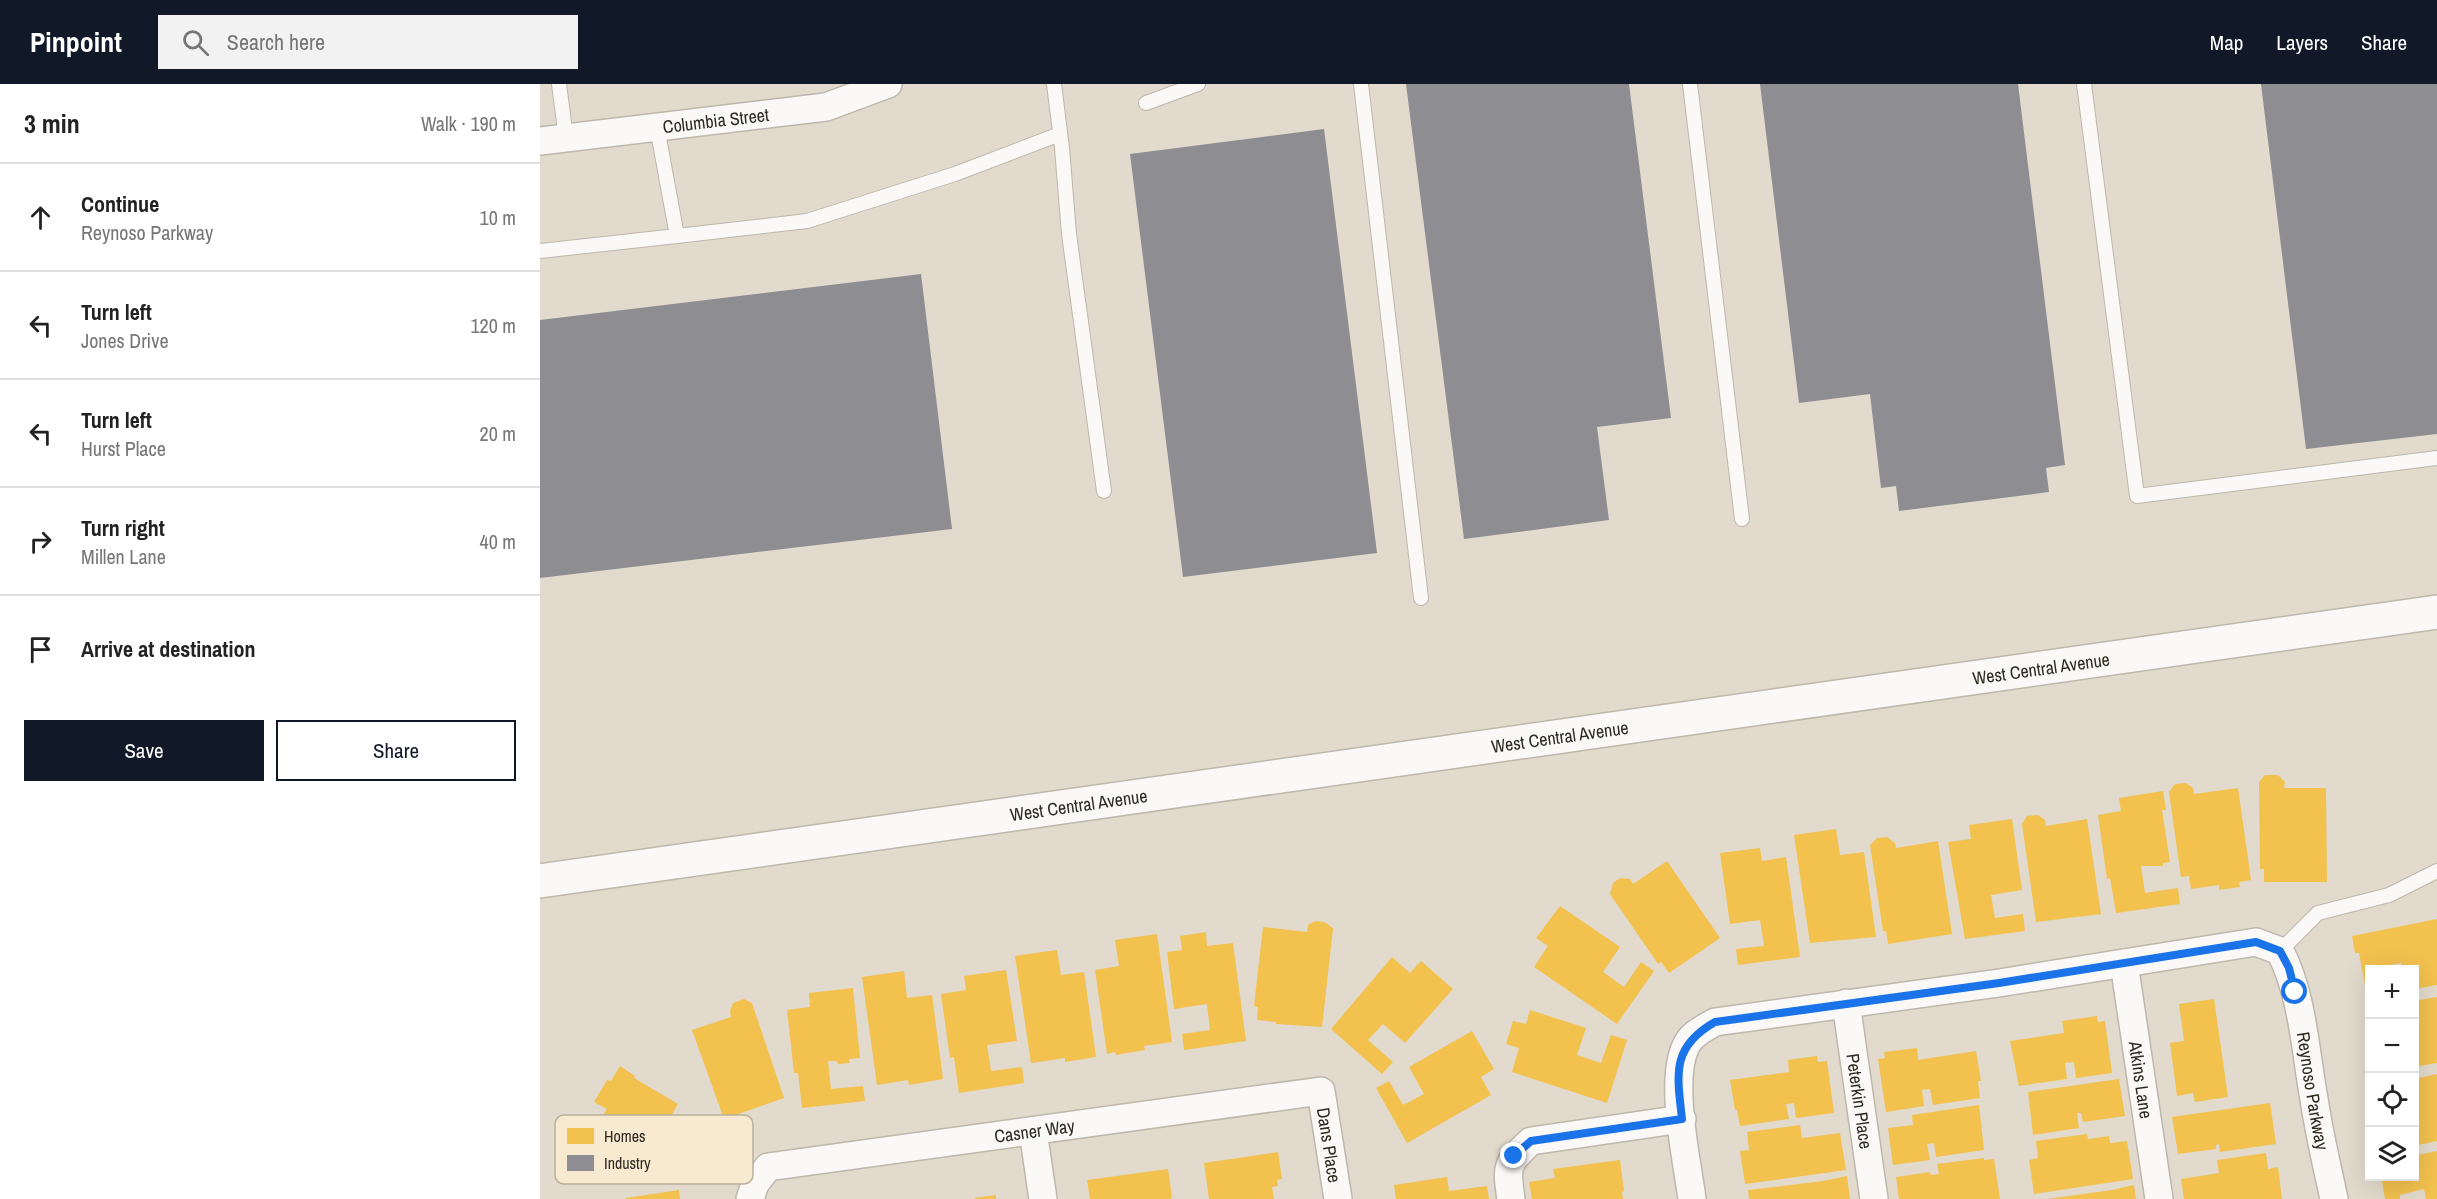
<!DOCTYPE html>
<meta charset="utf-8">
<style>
body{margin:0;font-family:"Archivo Narrow",sans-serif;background:#f2f2f2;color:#222}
.controls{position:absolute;right:18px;bottom:18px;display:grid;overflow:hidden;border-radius:0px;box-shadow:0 6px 24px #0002}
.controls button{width:54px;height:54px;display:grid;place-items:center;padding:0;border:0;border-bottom:2px solid #e0e0e0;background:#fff;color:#222;font:30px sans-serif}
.stop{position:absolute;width:18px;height:18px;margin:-14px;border:4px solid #1a73e8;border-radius:50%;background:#fff}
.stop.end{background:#1a73e8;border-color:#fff;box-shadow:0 2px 6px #0008}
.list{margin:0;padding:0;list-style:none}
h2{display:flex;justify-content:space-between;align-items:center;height:78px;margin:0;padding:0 24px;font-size:26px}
h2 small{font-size:20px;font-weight:400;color:#767676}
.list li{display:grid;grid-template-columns:39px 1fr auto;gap:18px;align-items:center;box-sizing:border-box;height:108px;padding:0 24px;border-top:2px solid #e0e0e0}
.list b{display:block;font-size:22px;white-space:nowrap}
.list p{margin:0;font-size:20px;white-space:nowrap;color:#767676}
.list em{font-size:20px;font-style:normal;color:#767676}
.actions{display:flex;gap:12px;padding:18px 24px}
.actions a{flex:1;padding:14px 0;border:2px solid #111827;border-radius:0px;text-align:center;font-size:21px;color:#111827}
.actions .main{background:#111827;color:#fff}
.icon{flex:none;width:33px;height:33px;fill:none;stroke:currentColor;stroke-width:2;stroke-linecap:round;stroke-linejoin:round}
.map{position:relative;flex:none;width:1897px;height:1115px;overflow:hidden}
header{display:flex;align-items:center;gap:36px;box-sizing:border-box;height:84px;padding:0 30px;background:#111827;color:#fff}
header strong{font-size:28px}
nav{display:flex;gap:33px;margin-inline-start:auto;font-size:21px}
.search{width:420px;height:54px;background:#f2f2f2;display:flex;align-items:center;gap:15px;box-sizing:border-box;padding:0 21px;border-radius:0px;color:#767676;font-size:22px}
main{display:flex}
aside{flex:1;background:#fff}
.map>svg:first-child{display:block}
</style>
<header>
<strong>Pinpoint</strong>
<div class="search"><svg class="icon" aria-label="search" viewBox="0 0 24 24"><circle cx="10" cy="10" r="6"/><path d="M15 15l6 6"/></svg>Search here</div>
<nav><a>Map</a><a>Layers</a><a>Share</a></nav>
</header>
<main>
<aside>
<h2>3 min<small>Walk · 190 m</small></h2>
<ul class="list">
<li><svg class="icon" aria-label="ahead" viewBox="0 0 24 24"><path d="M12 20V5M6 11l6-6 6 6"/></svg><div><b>Continue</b><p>Reynoso Parkway</p></div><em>10 m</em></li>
<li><svg class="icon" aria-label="left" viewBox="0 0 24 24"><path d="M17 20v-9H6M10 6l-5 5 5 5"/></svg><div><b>Turn left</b><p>Jones Drive</p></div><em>120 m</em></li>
<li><svg class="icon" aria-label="left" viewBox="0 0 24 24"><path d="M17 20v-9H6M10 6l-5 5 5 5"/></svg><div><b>Turn left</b><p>Hurst Place</p></div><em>20 m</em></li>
<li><svg class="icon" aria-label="right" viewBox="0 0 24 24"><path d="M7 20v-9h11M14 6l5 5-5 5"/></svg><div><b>Turn right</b><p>Millen Lane</p></div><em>40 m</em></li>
<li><svg class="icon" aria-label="arrive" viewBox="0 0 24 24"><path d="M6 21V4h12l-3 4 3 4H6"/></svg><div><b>Arrive at destination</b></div></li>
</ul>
<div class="actions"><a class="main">Save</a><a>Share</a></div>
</aside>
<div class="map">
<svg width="1897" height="1115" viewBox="0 0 1897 1115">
<rect width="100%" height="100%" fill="#e2dacc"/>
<path fill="#f2c14e" d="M 1725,691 L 1738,691 L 1745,698 L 1744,704 L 1786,704 L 1787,798 L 1724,798 L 1724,785 L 1720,785 L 1719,698 Z
M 1646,699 L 1653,704 L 1654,710 L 1698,704 L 1711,796 L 1699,798 L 1700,803 L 1679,806 L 1679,801 L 1651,805 L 1649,792 L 1641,793 L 1629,708 L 1635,700 Z
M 1623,707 L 1626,726 L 1622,726 L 1630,778 L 1623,779 L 1623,782 L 1601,782 L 1605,809 L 1638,804 L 1640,820 L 1576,829 L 1570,794 L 1567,795 L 1558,731 L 1581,727 L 1579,714 Z
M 1498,731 L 1505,736 L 1506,742 L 1547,735 L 1561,830 L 1496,838 L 1482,740 L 1487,732 Z
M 1472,735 L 1482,806 L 1451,811 L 1455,834 L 1483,830 L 1485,847 L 1425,855 L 1408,758 L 1431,755 L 1429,741 Z
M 1296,745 L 1300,771 L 1324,768 L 1336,853 L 1270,859 L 1254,751 Z
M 1347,753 L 1355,759 L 1356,764 L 1398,757 L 1412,850 L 1348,860 L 1346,847 L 1343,847 L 1330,761 L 1337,754 Z
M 1220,764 L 1222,777 L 1246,773 L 1260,873 L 1198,881 L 1196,865 L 1224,862 L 1220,836 L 1190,840 L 1180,769 Z
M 1127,777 L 1180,854 L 1129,889 L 1121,878 L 1118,880 L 1070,810 L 1073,799 L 1080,794 L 1090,795 L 1093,800 Z
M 1020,822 L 1080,863 L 1063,888 L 1084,903 L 1101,878 L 1114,887 L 1077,940 L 994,883 L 1008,862 L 996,854 Z
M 1897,835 L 1897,901 L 1874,905 L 1874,886 L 1862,886 L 1861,879 L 1838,883 L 1838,886 L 1830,886 L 1830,916 L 1828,916 L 1819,869 L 1815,869 L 1812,852 Z
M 775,837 L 784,838 L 793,844 L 782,943 L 736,940 L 736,938 L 717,936 L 718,923 L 714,922 L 723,843 L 767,848 L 768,841 Z
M 666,848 L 667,862 L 693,859 L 706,957 L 644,966 L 642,950 L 670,946 L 667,920 L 634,925 L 627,868 L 642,866 L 640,852 Z
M 617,850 L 632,958 L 604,962 L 605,966 L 576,971 L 575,968 L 567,970 L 555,886 L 579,882 L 575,856 Z
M 517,866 L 521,891 L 544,888 L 556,973 L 525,978 L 525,974 L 491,979 L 475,872 Z
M 852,873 L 870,889 L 881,877 L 913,905 L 865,959 L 843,940 L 828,956 L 853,978 L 842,990 L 791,945 Z
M 466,886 L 477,957 L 447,961 L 451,987 L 482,983 L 484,999 L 419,1009 L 414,973 L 410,974 L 401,910 L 426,906 L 424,892 Z
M 364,887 L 367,914 L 392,911 L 403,995 L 369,1001 L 368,996 L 337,1001 L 322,893 Z
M 313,904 L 320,974 L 309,975 L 310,979 L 298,980 L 297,977 L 288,977 L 291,1005 L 323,1002 L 325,1017 L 262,1024 L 258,989 L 254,989 L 247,926 L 270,923 L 269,909 Z
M 1897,913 L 1897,979 L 1874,983 L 1874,917 Z
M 204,915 L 212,919 L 244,1014 L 184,1035 L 152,946 L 191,933 L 190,927 L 193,919 Z
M 1674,915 L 1688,1013 L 1655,1018 L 1653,1009 L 1637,1012 L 1630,959 L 1644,957 L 1639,920 Z
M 990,926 L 1046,944 L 1037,971 L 1061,979 L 1071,951 L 1087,956 L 1067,1019 L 972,988 L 979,964 L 966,960 L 973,937 L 986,940 Z
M 1557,932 L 1558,938 L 1565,937 L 1572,989 L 1536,994 L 1534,978 L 1525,979 L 1527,995 L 1479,1002 L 1470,957 L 1524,949 L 1522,937 Z
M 932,947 L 954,985 L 941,993 L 951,1011 L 867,1059 L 836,1004 L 849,997 L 863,1021 L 884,1010 L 869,983 Z
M 1377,964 L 1378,976 L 1436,967 L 1441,997 L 1438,997 L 1440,1014 L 1393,1021 L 1390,1005 L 1382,1006 L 1384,1022 L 1346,1028 L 1338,975 L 1345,974 L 1344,968 Z
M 1277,972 L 1278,978 L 1287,977 L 1294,1029 L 1256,1034 L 1254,1019 L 1246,1020 L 1249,1035 L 1200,1042 L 1197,1026 L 1195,1026 L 1190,996 L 1249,988 L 1248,976 Z
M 80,982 L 95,992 L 94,994 L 138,1020 L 124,1044 L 147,1058 L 163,1031 L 177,1040 L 142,1098 L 63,1052 L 65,1047 L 57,1042 L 67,1025 L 54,1018 L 67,996 L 71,997 Z
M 1897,990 L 1897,1057 L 1874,1062 L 1874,995 Z
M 1579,995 L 1585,1032 L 1543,1038 L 1541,1029 L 1537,1029 L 1539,1044 L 1493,1051 L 1488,1008 Z
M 1730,1019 L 1736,1060 L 1680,1068 L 1679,1060 L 1676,1061 L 1676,1065 L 1638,1070 L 1632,1033 Z
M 1439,1021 L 1444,1066 L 1396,1073 L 1394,1059 L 1387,1060 L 1390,1076 L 1353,1081 L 1348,1044 L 1373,1041 L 1372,1031 Z
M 1260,1041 L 1262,1054 L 1300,1049 L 1306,1086 L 1205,1100 L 1200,1067 L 1209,1066 L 1207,1048 Z
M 1547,1050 L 1548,1055 L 1569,1052 L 1570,1059 L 1587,1057 L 1593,1095 L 1494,1110 L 1489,1076 L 1498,1074 L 1496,1057 Z
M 1897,1067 L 1897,1115 L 1886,1115 L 1884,1105 L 1860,1111 L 1860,1115 L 1845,1115 L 1841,1092 L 1874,1092 L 1874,1072 Z
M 738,1068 L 742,1095 L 737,1096 L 738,1102 L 732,1103 L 734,1115 L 669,1115 L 664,1079 Z
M 1726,1069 L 1728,1085 L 1738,1083 L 1742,1115 L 1644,1115 L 1641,1095 L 1679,1089 L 1677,1076 Z
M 1444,1074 L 1444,1076 L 1454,1075 L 1460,1115 L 1359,1115 L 1356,1093 L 1390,1088 L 1391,1091 L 1399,1090 L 1397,1080 Z
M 1080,1076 L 1084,1107 L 1082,1108 L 1083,1115 L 992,1115 L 989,1098 L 1015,1094 L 1013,1085 Z
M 628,1085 L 632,1113 L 630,1115 L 550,1115 L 547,1096 Z
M 1307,1092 L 1310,1115 L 1209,1115 L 1208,1106 L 1283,1097 Z
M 907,1093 L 909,1107 L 947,1102 L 949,1115 L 856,1115 L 854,1101 Z
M 1594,1101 L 1596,1115 L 1507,1115 L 1572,1106 Z
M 139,1106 L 140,1115 L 86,1115 L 86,1114 Z
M 456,1111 L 456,1115 L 435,1115 L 434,1114 Z"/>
<path fill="#8d8d92" d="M 866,0 L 1089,0 L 1131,334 L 1057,343 L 1069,436 L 924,455 Z
M 1220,0 L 1478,0 L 1525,381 L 1506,384 L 1509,408 L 1359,427 L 1356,402 L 1341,404 L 1330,310 L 1259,319 Z
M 1721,0 L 1897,0 L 1897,350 L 1766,365 Z
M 784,45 L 837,469 L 643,493 L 590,70 Z
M 381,190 L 412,445 L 0,494 L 0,236 Z"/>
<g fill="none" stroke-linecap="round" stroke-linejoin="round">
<g stroke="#bdb7ac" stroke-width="16">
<path id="lane" d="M 19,0 L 26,54
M 514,0 L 522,64 L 529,150 L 564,407
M 821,0 L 881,514
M 1150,0 L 1202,435
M 1544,0 L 1597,412 L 1897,374
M 606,19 L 658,0
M 117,43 L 137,152 L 267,137 L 415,90 L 520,50
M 0,167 L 137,152
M 1740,867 L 1778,829 L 1849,811 L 1897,787"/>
</g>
<g stroke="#bdb7ac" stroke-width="30">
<g id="street">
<path id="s1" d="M 0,57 L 286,23 L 348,0"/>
<path id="s2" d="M 1584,879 L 1619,1115"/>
<path id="s3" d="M 1306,919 L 1334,1115"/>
<path d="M 493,1047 L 503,1115"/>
<path id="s4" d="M 210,1115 L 215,1100 L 228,1083 L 781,1007 L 798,1115"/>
<path d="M 971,1115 C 966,1082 966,1080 991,1057 L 1142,1035"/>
<path id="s5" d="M 1152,1115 C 1147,1076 1128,994 1147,960 C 1153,949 1165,944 1175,938 L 1459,899 L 1716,858 L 1740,867 C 1763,912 1765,966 1774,1015 C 1779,1049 1787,1082 1794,1115"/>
</g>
</g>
<g stroke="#bdb7ac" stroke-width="36">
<g id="secondary">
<path id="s6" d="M 0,797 L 1897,528"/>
</g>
</g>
<use href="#lane" stroke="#fbf9f7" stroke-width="14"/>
<use href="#street" stroke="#fbf9f7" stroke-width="27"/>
<use href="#secondary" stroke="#fbf9f7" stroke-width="33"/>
</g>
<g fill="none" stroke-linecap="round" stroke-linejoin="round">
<path stroke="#1a73e8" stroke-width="8" d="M 974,1072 L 991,1057 L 1142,1035 C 1137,990 1131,963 1175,938 L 1459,899 L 1716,858 L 1740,867 L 1749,884 L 1755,908"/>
</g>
<g text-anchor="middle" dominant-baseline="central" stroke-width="6" stroke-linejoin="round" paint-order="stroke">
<g font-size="18" fill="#2f2a21" stroke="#f7ead1">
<text stroke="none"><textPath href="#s1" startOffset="177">Columbia Street</textPath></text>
<text stroke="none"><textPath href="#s6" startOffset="1516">West Central Avenue</textPath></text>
<text stroke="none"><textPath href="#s6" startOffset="1030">West Central Avenue</textPath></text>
<text stroke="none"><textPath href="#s6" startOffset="544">West Central Avenue</textPath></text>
<text stroke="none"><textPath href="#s2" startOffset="118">Atkins Lane</textPath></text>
<text stroke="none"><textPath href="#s5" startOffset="910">Reynoso Parkway</textPath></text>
<text stroke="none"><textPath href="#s3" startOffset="99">Peterkin Place</textPath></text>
<text stroke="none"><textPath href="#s4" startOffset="306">Casner Way</textPath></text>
<text stroke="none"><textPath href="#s4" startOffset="650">Dans Place</textPath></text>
</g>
</g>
<rect x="15" y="1031" width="198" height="69" rx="9" fill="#f7ead1" stroke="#bbb09c" stroke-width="1.5"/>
<rect x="27" y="1044" width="27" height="16" fill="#f2c14e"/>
<rect x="27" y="1071" width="27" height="16" fill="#8d8d92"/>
<g font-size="16" fill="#2f2a21">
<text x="64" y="1058">Homes</text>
<text x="64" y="1085">Industry</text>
</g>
</svg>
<div class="controls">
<button>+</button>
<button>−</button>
<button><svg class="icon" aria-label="locate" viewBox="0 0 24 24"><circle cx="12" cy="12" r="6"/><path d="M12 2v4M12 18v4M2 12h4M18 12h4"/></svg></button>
<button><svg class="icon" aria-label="layers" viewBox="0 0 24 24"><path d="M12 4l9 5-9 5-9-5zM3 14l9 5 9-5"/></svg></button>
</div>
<div class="stop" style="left:1755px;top:908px"></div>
<div class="stop end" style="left:974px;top:1072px"></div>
</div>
</main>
